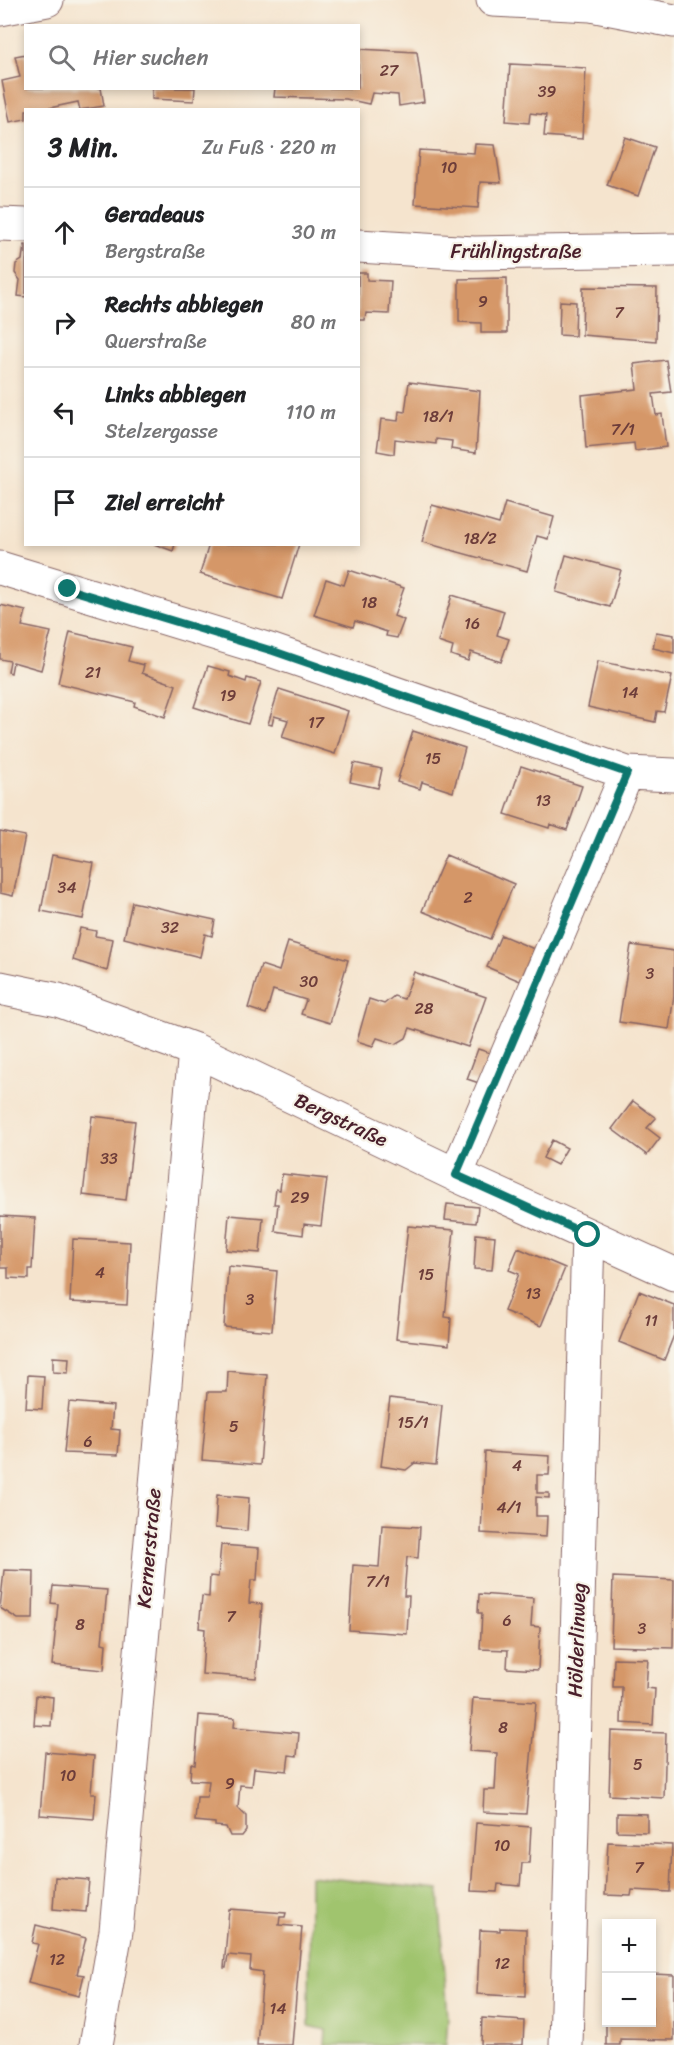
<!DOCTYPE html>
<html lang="de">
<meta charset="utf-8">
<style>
body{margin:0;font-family:Sriracha,sans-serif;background:#f2f2f2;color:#202124}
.controls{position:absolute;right:18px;bottom:18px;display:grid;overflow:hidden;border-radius:0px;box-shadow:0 3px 9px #0003}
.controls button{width:54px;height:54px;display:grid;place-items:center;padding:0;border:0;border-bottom:2px solid #e0e0e0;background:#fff;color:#202124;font:30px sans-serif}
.stop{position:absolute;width:18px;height:18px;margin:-14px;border:4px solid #0f766e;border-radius:50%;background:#fff}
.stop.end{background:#0f766e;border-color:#fff;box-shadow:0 2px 6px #0008}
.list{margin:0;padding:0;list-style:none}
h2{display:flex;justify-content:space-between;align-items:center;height:78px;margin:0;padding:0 24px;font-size:26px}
h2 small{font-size:20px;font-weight:400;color:#757577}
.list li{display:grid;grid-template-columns:39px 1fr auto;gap:18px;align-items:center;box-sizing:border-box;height:90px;padding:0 24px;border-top:2px solid #e0e0e0}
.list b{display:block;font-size:22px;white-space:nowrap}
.list p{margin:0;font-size:20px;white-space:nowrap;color:#757577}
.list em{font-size:20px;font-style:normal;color:#757577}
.icon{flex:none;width:33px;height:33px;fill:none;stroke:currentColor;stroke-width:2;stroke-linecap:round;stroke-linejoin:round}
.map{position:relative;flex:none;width:674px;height:2045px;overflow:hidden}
.search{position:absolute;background:#fff;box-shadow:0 3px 9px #0003;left:24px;top:24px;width:336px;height:66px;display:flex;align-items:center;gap:15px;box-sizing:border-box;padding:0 21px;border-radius:0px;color:#757577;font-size:22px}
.panel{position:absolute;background:#fff;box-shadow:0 3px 9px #0003;left:24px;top:108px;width:336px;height:438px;border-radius:0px}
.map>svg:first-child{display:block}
</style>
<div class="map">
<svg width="674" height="2045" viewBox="0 0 674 2045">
<rect width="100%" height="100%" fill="#f7f3e8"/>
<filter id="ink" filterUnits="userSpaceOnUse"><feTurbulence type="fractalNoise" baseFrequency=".0167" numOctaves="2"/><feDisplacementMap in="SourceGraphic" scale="12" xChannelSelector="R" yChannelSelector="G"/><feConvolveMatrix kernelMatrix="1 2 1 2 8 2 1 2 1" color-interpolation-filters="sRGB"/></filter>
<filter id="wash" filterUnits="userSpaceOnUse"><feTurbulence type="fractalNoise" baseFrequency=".008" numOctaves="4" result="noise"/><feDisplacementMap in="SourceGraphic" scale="24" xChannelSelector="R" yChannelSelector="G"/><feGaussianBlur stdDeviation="1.35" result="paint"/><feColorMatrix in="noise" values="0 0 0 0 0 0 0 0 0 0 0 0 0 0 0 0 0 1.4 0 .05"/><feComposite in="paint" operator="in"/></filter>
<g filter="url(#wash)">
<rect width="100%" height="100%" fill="#f5e4ce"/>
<path fill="#a0c46e" stroke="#75724c" stroke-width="1.5" d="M 310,1876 L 439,1890 L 448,2018 L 446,2045 L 325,2045 L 326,2030 L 309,2026 Z"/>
<g id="blocks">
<path fill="#d59767" d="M 358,49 L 417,52 L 424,102 L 399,106 L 398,95 L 372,93 L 369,104 L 346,99 L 274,97 L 275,88 L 358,88 Z
M 26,54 L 26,88 L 101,88 L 104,106 L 80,110 L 78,102 L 40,110 L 26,110 L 26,119 L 10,122 L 2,81 L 20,77 L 15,56 Z
M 510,64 L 586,68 L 582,139 L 544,136 L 546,115 L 530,113 L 529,123 L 506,121 Z
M 152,88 L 195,88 L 194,101 L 152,99 Z
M 625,137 L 655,147 L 638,196 L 607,185 Z
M 475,144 L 495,145 L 501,183 L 480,182 L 478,208 L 415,204 L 419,150 L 474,153 Z
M 24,245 L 26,245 L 26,297 L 18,296 L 20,280 L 15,273 L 16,264 L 22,260 Z
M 358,273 L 367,273 L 367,280 L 391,281 L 389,314 L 366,313 L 365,320 L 358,320 Z
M 507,278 L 507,333 L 481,333 L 481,323 L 459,322 L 459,279 Z
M 583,287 L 657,288 L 656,341 L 582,335 Z
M 560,301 L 576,302 L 575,336 L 559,335 Z
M 666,360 L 671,392 L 653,394 L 656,415 L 662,414 L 666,447 L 635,451 L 634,443 L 586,448 L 582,395 L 637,389 L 634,364 Z
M 409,382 L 480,391 L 476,453 L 451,449 L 452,441 L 436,439 L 436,444 L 395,439 L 394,454 L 377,451 L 381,419 L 398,421 L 399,411 L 405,412 Z
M 505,503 L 554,517 L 548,539 L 537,536 L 527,571 L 422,542 L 432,505 L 499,524 Z
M 154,544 L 175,544 L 173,551 Z
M 209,544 L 299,544 L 282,599 L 200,574 Z
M 566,555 L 621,570 L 610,607 L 556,592 Z
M 349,570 L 404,588 L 394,616 L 404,620 L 397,638 L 386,636 L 387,632 L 355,621 L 353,627 L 314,615 L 326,579 L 344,585 Z
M 452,595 L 504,611 L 497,635 L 509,639 L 501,662 L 471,652 L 468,661 L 451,655 L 453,647 L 438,642 Z
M 0,605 L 26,611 L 22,626 L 51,632 L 41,670 L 13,662 L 11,673 L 8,672 L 10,661 L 0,659 Z
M 70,632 L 132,647 L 128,661 L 144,665 L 142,673 L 176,685 L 165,717 L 134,706 L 135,702 L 58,683 Z
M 656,632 L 674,635 L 674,653 L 653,648 Z
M 598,661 L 672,676 L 664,712 L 657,711 L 655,722 L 588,707 Z
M 208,666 L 230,672 L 229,676 L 246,682 L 247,678 L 261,682 L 248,724 L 194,707 Z
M 279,689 L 348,711 L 335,754 L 282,737 L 288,720 L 274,716 L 272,725 L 268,724 Z
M 413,731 L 465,748 L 453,792 L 422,782 L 420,789 L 397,782 Z
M 354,763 L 382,769 L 378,788 L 350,782 Z
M 521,766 L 582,786 L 567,830 L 550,824 L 549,828 L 505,814 Z
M 0,831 L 25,836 L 13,896 L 0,893 Z
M 52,855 L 94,863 L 83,919 L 41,911 Z
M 446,855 L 514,884 L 490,939 L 422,911 Z
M 132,902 L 215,920 L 212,936 L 205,934 L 200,957 L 124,938 Z
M 80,928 L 96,931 L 95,936 L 113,939 L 107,971 L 73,960 Z
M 501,935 L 534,949 L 520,981 L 487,967 Z
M 288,942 L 348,960 L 330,1023 L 301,1014 L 306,1000 L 273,990 L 266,1014 L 248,1008 L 261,965 L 279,971 Z
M 631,945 L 674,951 L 674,996 L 669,1029 L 619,1022 Z
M 414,972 L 486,997 L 468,1047 L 410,1028 L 406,1038 L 396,1044 L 377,1038 L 373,1046 L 357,1041 L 369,999 L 384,1004 L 394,996 L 404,999 Z
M 478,1049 L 493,1054 L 482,1084 L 467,1079 Z
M 633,1101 L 656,1118 L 647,1128 L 660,1138 L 647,1155 L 612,1129 Z
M 92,1116 L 135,1121 L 126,1200 L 83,1195 Z
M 552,1140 L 567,1148 L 557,1165 L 543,1158 Z
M 282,1174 L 327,1179 L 321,1226 L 304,1224 L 303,1235 L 275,1231 L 278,1204 L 274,1204 L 276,1189 L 280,1190 Z
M 447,1204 L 478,1207 L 476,1223 L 445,1220 Z
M 229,1215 L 263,1218 L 260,1253 L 226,1250 Z
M 0,1216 L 35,1218 L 32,1269 L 29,1269 L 29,1279 L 8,1278 L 8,1268 L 0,1268 Z
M 408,1226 L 454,1230 L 445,1317 L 451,1318 L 449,1345 L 396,1339 Z
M 476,1234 L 495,1236 L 492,1270 L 474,1269 Z
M 73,1239 L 130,1242 L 127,1305 L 70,1302 Z
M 518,1248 L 565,1268 L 541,1326 L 504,1311 L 519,1274 L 509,1270 Z
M 228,1266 L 277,1271 L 272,1331 L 224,1327 Z
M 639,1291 L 674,1305 L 674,1335 L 664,1360 L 619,1342 Z
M 53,1357 L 69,1358 L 68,1373 L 53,1372 Z
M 228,1371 L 267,1375 L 260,1465 L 202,1460 L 208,1392 L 227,1392 Z
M 28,1375 L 44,1376 L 42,1409 L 26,1408 Z
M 390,1398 L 442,1405 L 436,1465 L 415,1463 L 406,1470 L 381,1466 Z
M 69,1402 L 113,1406 L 111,1429 L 120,1430 L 118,1455 L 64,1453 Z
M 485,1452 L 550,1456 L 549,1475 L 537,1475 L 537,1493 L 549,1493 L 549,1498 L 536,1497 L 536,1516 L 547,1516 L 546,1537 L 481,1533 Z
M 217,1495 L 249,1498 L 247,1531 L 215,1528 Z
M 382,1525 L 420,1527 L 418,1558 L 407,1557 L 404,1596 L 409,1596 L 407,1634 L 349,1630 L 353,1565 L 379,1567 Z
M 221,1545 L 259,1548 L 257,1580 L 251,1580 L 249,1603 L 262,1604 L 256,1678 L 202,1674 L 205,1629 L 199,1628 L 202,1596 L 209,1597 L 210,1576 L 218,1577 Z
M 4,1570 L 34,1571 L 33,1619 L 18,1619 L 0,1608 Z
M 613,1577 L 674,1580 L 673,1648 L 611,1646 Z
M 53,1586 L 107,1590 L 102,1643 L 106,1644 L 104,1670 L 52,1665 L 58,1604 L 51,1603 Z
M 479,1594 L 533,1598 L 531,1626 L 540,1627 L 538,1670 L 507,1668 L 508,1650 L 480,1649 L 482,1613 L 478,1613 Z
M 614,1658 L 648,1659 L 646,1688 L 655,1689 L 653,1725 L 621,1723 L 622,1687 L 613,1687 Z
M 36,1695 L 53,1697 L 51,1726 L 34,1725 Z
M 473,1698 L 536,1702 L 526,1814 L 483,1812 L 484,1790 L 495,1790 L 497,1753 L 469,1751 Z
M 199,1715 L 235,1718 L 234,1727 L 299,1733 L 297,1756 L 289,1755 L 287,1771 L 254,1768 L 252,1786 L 240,1785 L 238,1808 L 246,1816 L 246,1831 L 242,1836 L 230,1836 L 226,1827 L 215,1826 L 215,1823 L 195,1821 L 197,1797 L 207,1797 L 209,1781 L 190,1780 L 191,1764 L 195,1765 Z
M 611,1731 L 666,1733 L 664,1798 L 609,1795 Z
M 45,1752 L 94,1756 L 91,1794 L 96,1794 L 94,1819 L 40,1815 Z
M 617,1813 L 647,1814 L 647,1832 L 617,1831 Z
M 476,1823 L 531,1827 L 529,1863 L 522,1863 L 520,1886 L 498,1884 L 497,1892 L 471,1891 Z
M 608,1842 L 672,1845 L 670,1892 L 632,1890 L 631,1896 L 605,1895 Z
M 55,1877 L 89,1880 L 86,1912 L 53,1909 Z
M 229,1909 L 286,1913 L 285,1917 L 280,1917 L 279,1925 L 302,1927 L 292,2045 L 257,2045 L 263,1972 L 250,1970 L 251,1957 L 228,1955 L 226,1968 L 224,1968 Z
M 36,1925 L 86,1938 L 77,1974 L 84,1975 L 79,1996 L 28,1983 L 38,1944 L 32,1943 Z
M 500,1928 L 526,1929 L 525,1997 L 477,1994 L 480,1930 L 500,1931 Z
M 652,1974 L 674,1975 L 674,2040 L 620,2039 L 620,2045 L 606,2045 L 606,2022 L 652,2022 Z
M 482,2018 L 524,2021 L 523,2045 L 481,2045 Z"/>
</g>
</g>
<g filter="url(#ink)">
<use href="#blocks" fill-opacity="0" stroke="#866464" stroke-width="1.5"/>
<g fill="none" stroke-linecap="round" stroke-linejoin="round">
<g stroke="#866464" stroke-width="35">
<path id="street" d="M 0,224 L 26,225
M 358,246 L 474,253 L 674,250
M 0,568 L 273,651 L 627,773 L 674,775
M 0,988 L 58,1000 L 195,1050 L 456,1175 L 674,1274
M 456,1175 L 627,773
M 96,2045 L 116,1931 L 195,1050
M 566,2045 L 588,1235"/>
</g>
<g stroke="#866464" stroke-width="35">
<path id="secondary" d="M 493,0 L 591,5 L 674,21
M 0,9 L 47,0"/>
</g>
<use href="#street" stroke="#fff" stroke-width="33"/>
<use href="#secondary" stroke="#fff" stroke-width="33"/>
</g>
</g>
<g fill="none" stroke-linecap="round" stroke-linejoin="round" filter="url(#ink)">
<path stroke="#0f766e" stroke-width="8" d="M 68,589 L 273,651 L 627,773 L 456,1175 L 588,1235"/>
</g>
<g text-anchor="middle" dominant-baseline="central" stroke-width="4.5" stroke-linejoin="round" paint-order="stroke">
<g font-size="16" fill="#6d3d3a">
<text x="389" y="70">27</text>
<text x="547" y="91">39</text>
<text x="449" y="167">10</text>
<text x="483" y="301">9</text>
<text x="619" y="312">7</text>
<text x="438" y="416">18/1</text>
<text x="623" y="429">7/1</text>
<text x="480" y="538">18/2</text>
<text x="369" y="602">18</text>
<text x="472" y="623">16</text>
<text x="93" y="672">21</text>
<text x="630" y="692">14</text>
<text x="228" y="695">19</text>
<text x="316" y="722">17</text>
<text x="433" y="758">15</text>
<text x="543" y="800">13</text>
<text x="67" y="887">34</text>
<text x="468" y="897">2</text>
<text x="170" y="927">32</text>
<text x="650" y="973">3</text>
<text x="309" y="981">30</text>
<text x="424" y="1008">28</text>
<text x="109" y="1158">33</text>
<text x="300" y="1197">29</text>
<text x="100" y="1272">4</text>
<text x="426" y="1274">15</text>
<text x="533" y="1293">13</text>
<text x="250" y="1299">3</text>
<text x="651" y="1320">11</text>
<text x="413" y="1422">15/1</text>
<text x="234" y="1426">5</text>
<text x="88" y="1441">6</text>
<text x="517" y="1465">4</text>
<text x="509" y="1507">4/1</text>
<text x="378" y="1581">7/1</text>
<text x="231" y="1616">7</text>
<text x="507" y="1620">6</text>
<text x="80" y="1624">8</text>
<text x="642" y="1628">3</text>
<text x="503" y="1727">8</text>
<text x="638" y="1764">5</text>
<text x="68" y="1775">10</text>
<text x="230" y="1783">9</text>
<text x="502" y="1845">10</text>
<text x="639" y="1867">7</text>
<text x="57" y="1959">12</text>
<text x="502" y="1963">12</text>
<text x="278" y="2008">14</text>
</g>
<g font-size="20" fill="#4a1f2b" stroke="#f7f3e8">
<text x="516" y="251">Frühlingstraße</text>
<text transform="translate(341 1120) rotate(25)">Bergstraße</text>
<text transform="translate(149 1548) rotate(-85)">Kernerstraße</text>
<text transform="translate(577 1640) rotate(-88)">Hölderlinweg</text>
</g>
</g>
</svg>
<div class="controls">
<button>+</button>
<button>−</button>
</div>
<div class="stop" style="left:588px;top:1235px"></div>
<div class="stop end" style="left:68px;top:589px"></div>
<div class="search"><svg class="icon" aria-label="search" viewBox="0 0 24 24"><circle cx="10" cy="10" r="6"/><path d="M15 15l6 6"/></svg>Hier suchen</div>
<section class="panel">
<h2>3 Min.<small>Zu Fuß · 220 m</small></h2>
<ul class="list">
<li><svg class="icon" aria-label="ahead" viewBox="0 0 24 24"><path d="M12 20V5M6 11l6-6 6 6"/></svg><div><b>Geradeaus</b><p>Bergstraße</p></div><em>30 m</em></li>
<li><svg class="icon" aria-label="right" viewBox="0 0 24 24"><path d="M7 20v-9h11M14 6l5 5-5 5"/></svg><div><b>Rechts abbiegen</b><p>Querstraße</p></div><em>80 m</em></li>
<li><svg class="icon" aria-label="left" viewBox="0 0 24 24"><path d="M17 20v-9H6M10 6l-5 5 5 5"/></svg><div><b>Links abbiegen</b><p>Stelzergasse</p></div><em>110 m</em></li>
<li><svg class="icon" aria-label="arrive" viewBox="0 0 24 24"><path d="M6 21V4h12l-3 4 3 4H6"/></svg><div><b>Ziel erreicht</b></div></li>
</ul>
</section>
</div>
